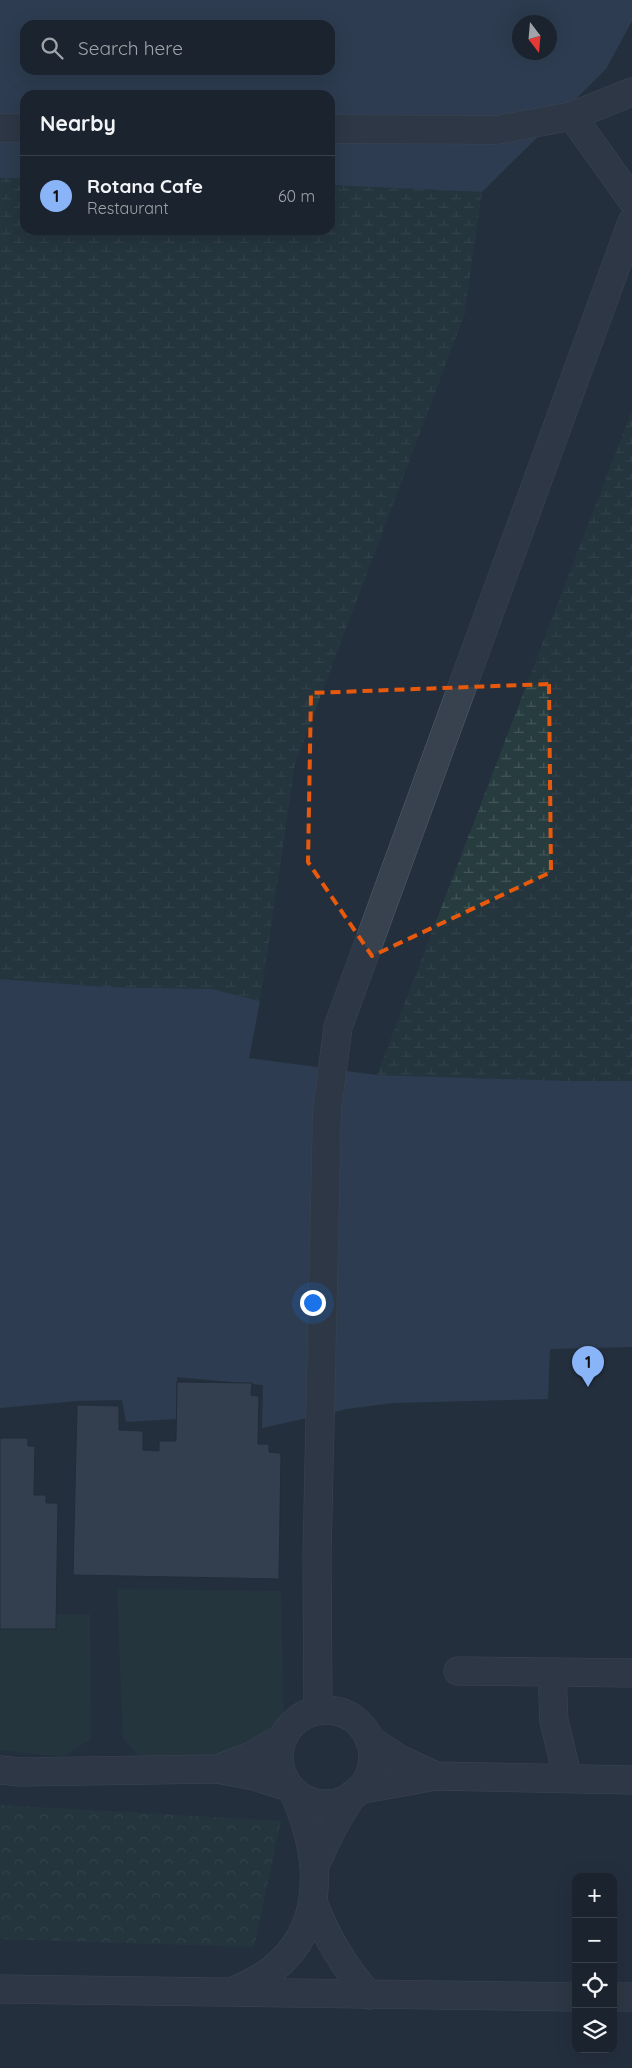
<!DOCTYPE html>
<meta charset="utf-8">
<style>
body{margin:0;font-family:Quicksand,sans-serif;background:#282f3a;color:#f1f3f6}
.controls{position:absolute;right:15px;bottom:15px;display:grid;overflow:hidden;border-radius:10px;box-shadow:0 5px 20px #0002}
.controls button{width:45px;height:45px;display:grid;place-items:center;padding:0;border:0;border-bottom:1px solid #39404a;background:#1b232e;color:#f1f3f6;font:25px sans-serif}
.compass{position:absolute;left:512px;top:15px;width:45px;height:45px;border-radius:50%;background:#1b232e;box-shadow:0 5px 20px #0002;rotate:164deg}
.you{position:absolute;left:312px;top:1302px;width:18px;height:18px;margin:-12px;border:4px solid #fff;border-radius:50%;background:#1a73e8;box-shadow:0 0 0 8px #1a73e833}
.badge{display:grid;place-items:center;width:32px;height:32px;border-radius:50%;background:#8ab4f8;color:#111;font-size:16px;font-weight:700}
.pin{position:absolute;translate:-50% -41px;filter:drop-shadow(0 1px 2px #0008)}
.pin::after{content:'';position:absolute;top:26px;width:18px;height:15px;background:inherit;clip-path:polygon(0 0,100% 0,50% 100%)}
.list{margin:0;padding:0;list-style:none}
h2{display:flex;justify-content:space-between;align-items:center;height:65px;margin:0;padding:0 20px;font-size:21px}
h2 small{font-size:16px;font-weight:400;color:#a0a4aa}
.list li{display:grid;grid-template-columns:32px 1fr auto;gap:15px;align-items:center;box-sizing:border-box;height:80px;padding:0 20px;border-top:1px solid #39404a}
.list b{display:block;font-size:19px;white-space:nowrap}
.list p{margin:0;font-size:16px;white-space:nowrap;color:#a0a4aa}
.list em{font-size:16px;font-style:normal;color:#a0a4aa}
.icon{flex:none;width:28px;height:28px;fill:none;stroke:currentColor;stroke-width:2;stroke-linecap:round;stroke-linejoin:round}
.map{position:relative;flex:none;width:632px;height:2068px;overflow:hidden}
.search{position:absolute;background:#1b232e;box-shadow:0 5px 20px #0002;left:20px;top:20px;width:315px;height:55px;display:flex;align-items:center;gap:12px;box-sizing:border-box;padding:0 18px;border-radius:15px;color:#a0a4aa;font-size:19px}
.panel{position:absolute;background:#1b232e;box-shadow:0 5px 20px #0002;left:20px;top:90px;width:315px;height:145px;border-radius:15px}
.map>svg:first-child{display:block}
</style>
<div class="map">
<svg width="632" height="2068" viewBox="0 0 632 2068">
<defs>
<pattern id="forest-crowns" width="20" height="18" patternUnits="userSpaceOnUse" patternTransform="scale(1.25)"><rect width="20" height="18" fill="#263c3f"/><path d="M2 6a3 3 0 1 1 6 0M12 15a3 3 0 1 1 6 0" fill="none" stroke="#435659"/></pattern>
<pattern id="wetland-marsh" width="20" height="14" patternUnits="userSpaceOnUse" patternTransform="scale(1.25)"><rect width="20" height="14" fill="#263c3f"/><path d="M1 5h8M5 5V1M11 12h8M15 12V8" fill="none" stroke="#435659"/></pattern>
</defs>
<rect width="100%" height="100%" fill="#242f3e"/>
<path fill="url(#forest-crowns)" d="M 0,1805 L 281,1821 L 254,1947 L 0,1939 Z"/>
<path fill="url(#wetland-marsh)" d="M 0,178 L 25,178 L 25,230 L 330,230 L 330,185 L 482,192 L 464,316 L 295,764 L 260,1001 L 212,989 L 106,987 L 0,979 Z
M 632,410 L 632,1081 L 570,1081 L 377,1075 Z"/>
<path fill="#263c3f" d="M 117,1589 L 281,1591 L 284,1738 L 260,1758 L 140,1758 L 123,1738 Z
M 90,1614 L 91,1739 L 63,1757 L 0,1750 L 0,1615 Z"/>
<path fill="#394c67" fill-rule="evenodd" d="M 0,0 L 632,0 L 632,21 L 606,69 L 482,192 L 330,185 L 330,95 L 25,95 L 25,178 L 0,178 ZM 520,22 L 550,22 L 550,52 L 520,52 ZM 25,25 L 330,25 L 330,70 L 25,70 Z
M 0,979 L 106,987 L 212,989 L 260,1001 L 249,1058 L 377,1075 L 570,1081 L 632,1081 L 632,1347 L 550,1349 L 548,1399 L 392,1403 L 347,1409 L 262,1428 L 263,1385 L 177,1377 L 176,1419 L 126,1422 L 122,1400 L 77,1401 L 0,1408 Z"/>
<path fill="#455162" stroke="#1f2835" d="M 177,1382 L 252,1383 L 251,1395 L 259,1396 L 258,1444 L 269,1444 L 269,1452 L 281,1453 L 279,1579 L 73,1575 L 77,1405 L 119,1406 L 119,1430 L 143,1431 L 143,1450 L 159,1451 L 159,1441 L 176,1441 Z
M 0,1438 L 28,1438 L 28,1446 L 35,1446 L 34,1495 L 46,1495 L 46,1503 L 58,1503 L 56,1629 L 0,1629 Z"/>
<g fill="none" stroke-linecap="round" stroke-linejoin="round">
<g stroke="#565f6c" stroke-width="29">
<path id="minor" d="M 572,116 L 632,200
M 0,128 L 25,128
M 330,129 L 497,130 L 572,116 L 632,92
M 458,1671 L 632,1673
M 552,1672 L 554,1721 L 568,1779
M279 1757a47 47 0 1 1 94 0a47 47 0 1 1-94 0Z
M 318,1711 L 317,1555 L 327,1111 L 338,1027 L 632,222
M 369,1739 L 401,1760 L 436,1776
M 217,1769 L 251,1756 L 284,1737
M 0,1770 L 20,1772 L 217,1769 L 254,1776 L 289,1787
M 358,1790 L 436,1776 L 632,1780
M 315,1865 L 332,1829 L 352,1795
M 314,1904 C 327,1939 344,1967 369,1995
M 0,1989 L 576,1997
M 236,1990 C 327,1953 328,1870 293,1791
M 613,1997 L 632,1997"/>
</g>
<use href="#minor" stroke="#38414e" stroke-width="28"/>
</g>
<path d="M0 0H632V2068H0ZM 549,684 L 551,872 L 372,956 L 308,862 L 311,693 Z" fill="#242f3e" fill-opacity=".55" fill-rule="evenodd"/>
<path fill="none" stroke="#e8590c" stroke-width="4" stroke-dasharray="10 6" stroke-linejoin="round" d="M 549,684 L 551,872 L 372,956 L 308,862 L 311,693 Z"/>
</svg>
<div class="controls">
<button>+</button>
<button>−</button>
<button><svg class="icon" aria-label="locate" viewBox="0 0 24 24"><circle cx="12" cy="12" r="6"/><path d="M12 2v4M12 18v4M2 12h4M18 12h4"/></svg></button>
<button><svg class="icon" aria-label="layers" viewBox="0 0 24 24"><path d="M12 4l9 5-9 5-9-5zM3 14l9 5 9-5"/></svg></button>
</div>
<svg class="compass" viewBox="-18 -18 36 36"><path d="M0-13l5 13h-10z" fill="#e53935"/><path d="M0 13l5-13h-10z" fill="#a0a4aa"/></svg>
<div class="you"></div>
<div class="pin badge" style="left:588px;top:1387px">1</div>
<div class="search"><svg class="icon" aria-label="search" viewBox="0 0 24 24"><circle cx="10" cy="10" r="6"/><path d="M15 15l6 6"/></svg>Search here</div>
<section class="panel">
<h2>Nearby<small></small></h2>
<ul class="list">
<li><span class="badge">1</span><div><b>Rotana Cafe</b><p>Restaurant</p></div><em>60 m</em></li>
</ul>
</section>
</div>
